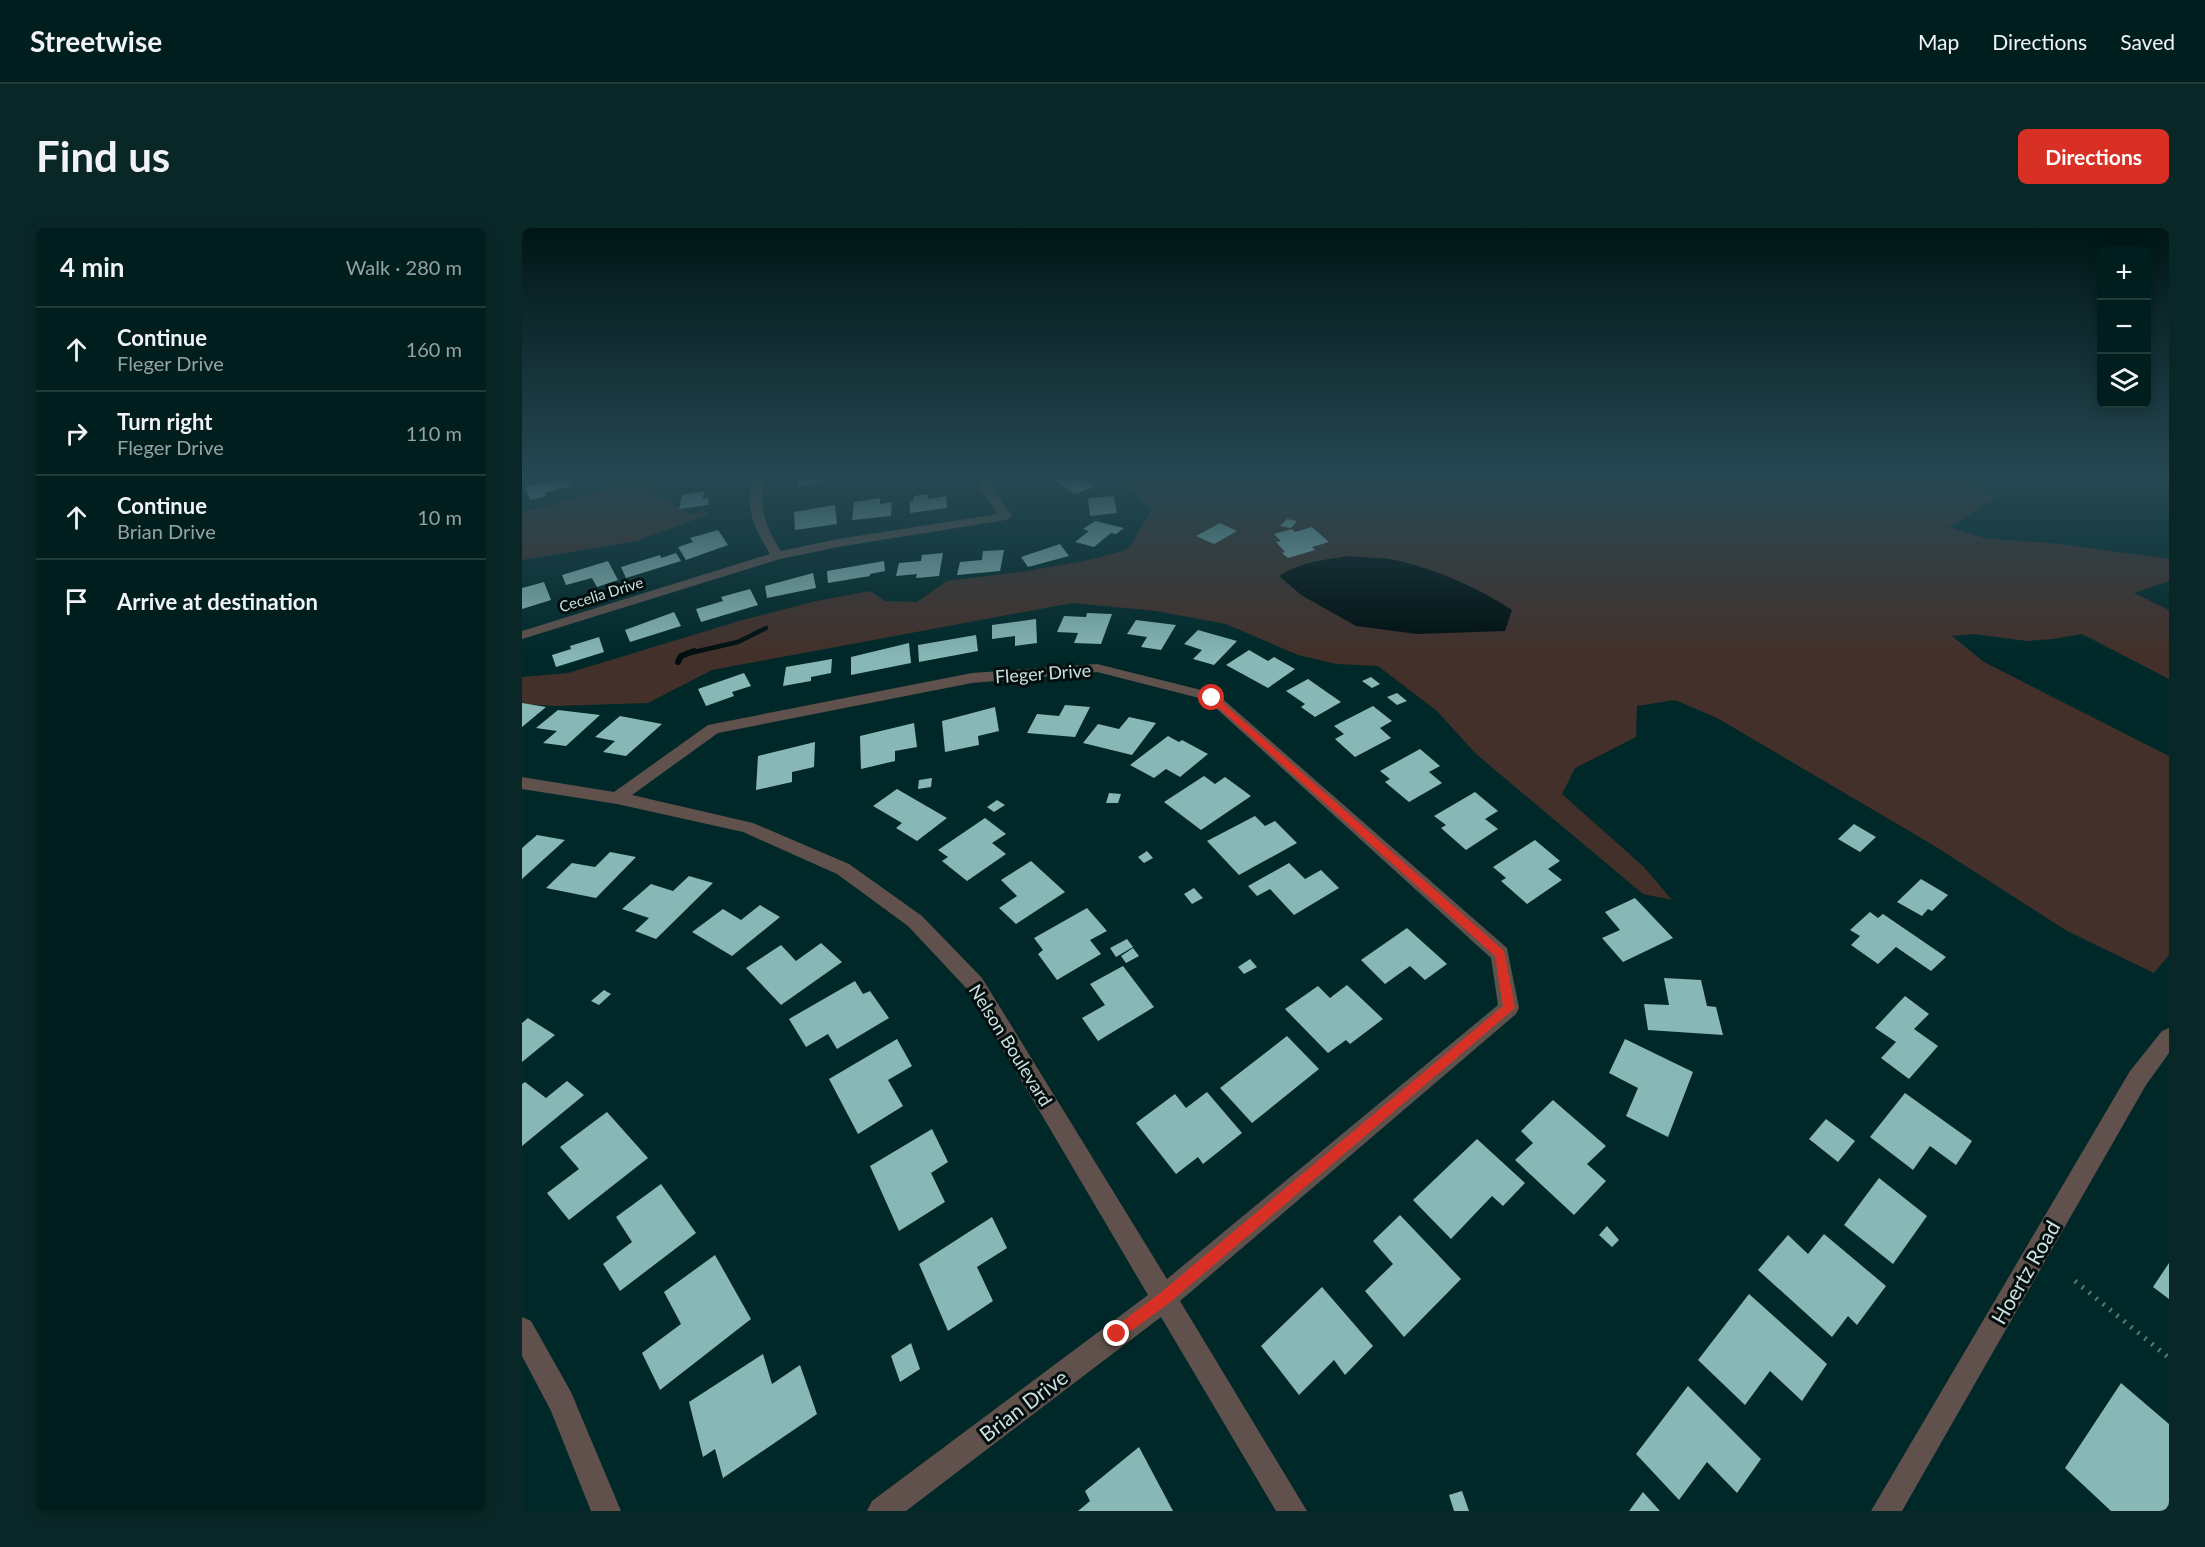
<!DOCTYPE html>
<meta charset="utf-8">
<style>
body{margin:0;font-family:Lato,sans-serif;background:#0a2727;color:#f1f3f6}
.controls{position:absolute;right:18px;top:18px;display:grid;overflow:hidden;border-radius:9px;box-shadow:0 3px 15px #0003}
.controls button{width:54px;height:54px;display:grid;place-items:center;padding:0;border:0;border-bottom:2px solid #223c3c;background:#001e1e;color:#f1f3f6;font:30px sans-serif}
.stop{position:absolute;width:18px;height:18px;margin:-14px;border:4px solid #d93025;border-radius:50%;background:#fff}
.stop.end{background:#d93025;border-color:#fff;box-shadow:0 2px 6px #0008}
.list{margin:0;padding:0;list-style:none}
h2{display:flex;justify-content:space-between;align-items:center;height:78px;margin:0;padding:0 24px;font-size:26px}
h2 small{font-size:20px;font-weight:400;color:#95a2a4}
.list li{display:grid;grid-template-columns:39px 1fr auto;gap:18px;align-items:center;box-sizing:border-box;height:84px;padding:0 24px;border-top:2px solid #223c3c}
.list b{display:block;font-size:22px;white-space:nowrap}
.list p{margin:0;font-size:20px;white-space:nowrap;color:#95a2a4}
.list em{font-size:20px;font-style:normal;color:#95a2a4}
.icon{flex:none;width:33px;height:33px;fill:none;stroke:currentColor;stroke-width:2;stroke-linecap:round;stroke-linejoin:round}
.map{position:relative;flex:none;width:1647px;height:1283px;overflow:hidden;border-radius:9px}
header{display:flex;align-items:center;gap:36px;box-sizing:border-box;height:84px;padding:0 30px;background:#001e1e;border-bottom:2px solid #223c3c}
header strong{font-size:28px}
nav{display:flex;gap:33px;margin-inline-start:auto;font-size:21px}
.intro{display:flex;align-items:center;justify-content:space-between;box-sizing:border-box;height:144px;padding:0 36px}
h1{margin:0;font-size:42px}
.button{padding:15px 27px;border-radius:9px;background:#d93025;color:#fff;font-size:21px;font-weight:700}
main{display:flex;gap:36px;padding:0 36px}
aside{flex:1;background:#001e1e;border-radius:9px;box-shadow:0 3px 15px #0003}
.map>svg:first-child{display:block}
</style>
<header>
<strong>Streetwise</strong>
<nav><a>Map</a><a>Directions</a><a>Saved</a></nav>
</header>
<div class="intro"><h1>Find us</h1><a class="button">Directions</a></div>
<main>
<aside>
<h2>4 min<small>Walk · 280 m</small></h2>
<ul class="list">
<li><svg class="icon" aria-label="ahead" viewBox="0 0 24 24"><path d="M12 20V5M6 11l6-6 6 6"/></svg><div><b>Continue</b><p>Fleger Drive</p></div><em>160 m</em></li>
<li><svg class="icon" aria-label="right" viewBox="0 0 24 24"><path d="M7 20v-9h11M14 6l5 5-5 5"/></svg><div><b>Turn right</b><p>Fleger Drive</p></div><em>110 m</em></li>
<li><svg class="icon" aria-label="ahead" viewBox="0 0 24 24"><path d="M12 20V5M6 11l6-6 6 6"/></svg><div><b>Continue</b><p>Brian Drive</p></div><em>10 m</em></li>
<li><svg class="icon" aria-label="arrive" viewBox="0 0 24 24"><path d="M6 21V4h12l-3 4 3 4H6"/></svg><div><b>Arrive at destination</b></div></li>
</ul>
</aside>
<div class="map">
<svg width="1647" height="1283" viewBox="0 0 1647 1283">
<rect width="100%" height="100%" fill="#002828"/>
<path fill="#44302a" d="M 593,250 L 1429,250 L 1475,270 L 1427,299 L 1463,310 L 1538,316 L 1647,331 L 1647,353 L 1612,365 L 1647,382 L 1647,451 L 1560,406 L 1531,411 L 1505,413 L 1452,406 L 1430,408 L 1462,434 L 1647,528 L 1647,727 L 1632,745 L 1545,703 L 1411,617 L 1195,490 L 1153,472 L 1115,478 L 1114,509 L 1053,540 L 1040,566 L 1122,639 L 1150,672 L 1121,666 L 954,526 L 915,483 L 856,438 L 814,436 L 776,427 L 704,396 L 634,383 L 550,375 L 190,442 L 126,475 L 34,478 L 0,476 L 0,449 L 46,445 L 217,393 L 294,373 L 348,363 L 363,373 L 395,374 L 425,353 L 505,343 L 572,331 L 606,321 L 630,282 Z
M 119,254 L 134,267 L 168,286 L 183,282 L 188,286 L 115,313 L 0,332 L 0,284 Z"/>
<path fill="#000e0e" d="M 827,328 C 844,330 862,329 878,333 C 917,343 957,360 990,382 L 983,403 L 895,406 L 834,398 L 779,367 L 757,348 C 779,334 801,332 827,328 Z"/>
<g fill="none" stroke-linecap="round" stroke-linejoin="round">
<path stroke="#000e0e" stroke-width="4.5" d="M 168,425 L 216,414 L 244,400"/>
<path stroke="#000e0e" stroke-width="6" d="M 156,434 L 159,428 L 172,423"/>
</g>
<path fill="#88b8b6" d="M 45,250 L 48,258 L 23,265 L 24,268 L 8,272 L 3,259 Z
M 277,250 L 301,250 L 300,255 L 275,258 Z
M 542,250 L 560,250 L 573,259 L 552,266 L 534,253 Z
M 182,263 L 181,271 L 187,270 L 186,277 L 157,281 L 160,267 Z
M 406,266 L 406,271 L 424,268 L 425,280 L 388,285 L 388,273 L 391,273 L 392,268 Z
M 592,268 L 595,285 L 568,288 L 566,270 Z
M 358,270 L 358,276 L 370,274 L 369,288 L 330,292 L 332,274 Z
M 313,277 L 315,296 L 273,302 L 272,284 Z
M 765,291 L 775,293 L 769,300 L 758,298 Z
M 573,293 L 602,300 L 594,306 L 589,305 L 572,319 L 553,314 L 567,303 L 561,301 Z
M 698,295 L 715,303 L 692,316 L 674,308 Z
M 790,299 L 807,314 L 790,319 L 793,322 L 766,330 L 760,325 L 763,324 L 754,314 L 759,313 L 752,306 L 770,301 L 773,304 Z
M 196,302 L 206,317 L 164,332 L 156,319 L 171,314 L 168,310 Z
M 538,316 L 547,328 L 506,339 L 499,329 Z
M 482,322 L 478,343 L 435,347 L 438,334 L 460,332 L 461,323 Z
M 154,325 L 159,333 L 104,350 L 99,339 L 138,327 L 139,330 Z
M 421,325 L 417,348 L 394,350 L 395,346 L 374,348 L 377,335 L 399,333 L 400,327 Z
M 86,333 L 96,352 L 75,359 L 70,350 L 44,357 L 40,347 Z
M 362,333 L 363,343 L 348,346 L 348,348 L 306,355 L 305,343 Z
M 291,345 L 294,360 L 245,370 L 243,358 Z
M 22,354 L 29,372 L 0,381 L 0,360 Z
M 228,361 L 236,377 L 179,394 L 174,381 L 201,373 L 199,369 Z
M 152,384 L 159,398 L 108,414 L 103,402 Z
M 565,385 L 590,386 L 579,416 L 552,415 L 556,405 L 535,404 L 542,388 L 564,389 Z
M 514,391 L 515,415 L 493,418 L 493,408 L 470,411 L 470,397 Z
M 614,392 L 654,397 L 639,422 L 619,419 L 625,409 L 605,406 Z
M 676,402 L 715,413 L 692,437 L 671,431 L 680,422 L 662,416 Z
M 454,407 L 456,423 L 397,434 L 396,417 Z
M 77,409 L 82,424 L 34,439 L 30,427 L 49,421 L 48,418 Z
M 387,415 L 389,435 L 329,447 L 329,429 Z
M 727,422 L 746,433 L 752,429 L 773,441 L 746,460 L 704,437 Z
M 310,431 L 309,445 L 289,449 L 289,453 L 261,458 L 264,439 Z
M 222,445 L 229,458 L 210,464 L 212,468 L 184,478 L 176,461 Z
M 849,449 L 858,456 L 850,460 L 840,453 Z
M 786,451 L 819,474 L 793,489 L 779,479 L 783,476 L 764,463 Z
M 875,465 L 885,473 L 875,477 L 865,469 Z
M 0,475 L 24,479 L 0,499 Z
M 543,477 L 568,479 L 553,509 L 505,505 L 515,486 L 537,488 Z
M 851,478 L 870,493 L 858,500 L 869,510 L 833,529 L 813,511 L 822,506 L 812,498 Z
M 473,479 L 477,503 L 456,508 L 457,517 L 423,524 L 420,493 Z
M 36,482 L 78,487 L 44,518 L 21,515 L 35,503 L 14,500 Z
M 98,488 L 140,496 L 104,528 L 81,524 L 93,513 L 73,509 Z
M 607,489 L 634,495 L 610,527 L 561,515 L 576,496 L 597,501 Z
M 392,495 L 395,519 L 373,523 L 373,533 L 339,541 L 338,508 Z
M 646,508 L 657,514 L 660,512 L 686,526 L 658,549 L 644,541 L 632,550 L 608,537 Z
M 293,514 L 292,539 L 270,544 L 270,554 L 234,562 L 236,528 Z
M 898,521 L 918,538 L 907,544 L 920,555 L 887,574 L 863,554 L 868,551 L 858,543 Z
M 682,548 L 693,556 L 703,549 L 729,568 L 679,602 L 642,574 Z
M 410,550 L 409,559 L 396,561 L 397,552 Z
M 375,561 L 425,590 L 395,613 L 374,600 L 380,595 L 351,578 Z
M 953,564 L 976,583 L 963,591 L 976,601 L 944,622 L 919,600 L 924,597 L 912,588 Z
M 587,565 L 599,566 L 596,575 L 584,575 Z
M 475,572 L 483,577 L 472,584 L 465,579 Z
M 733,588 L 743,598 L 753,593 L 775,615 L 717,647 L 685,613 Z
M 463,590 L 484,606 L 470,615 L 484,626 L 445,653 L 420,633 L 426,629 L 416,622 Z
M 1332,596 L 1354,609 L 1338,624 L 1316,611 Z
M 15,607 L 43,612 L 0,651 L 0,620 Z
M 1013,612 L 1038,633 L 1026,641 L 1040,652 L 1005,676 L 979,653 L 984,650 L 971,639 Z
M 625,623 L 631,630 L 622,635 L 616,629 Z
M 88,624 L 114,629 L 74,670 L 24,660 L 50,635 L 73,639 Z
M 509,633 L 543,664 L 494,696 L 477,680 L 495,668 L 479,652 Z
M 767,635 L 783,651 L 799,642 L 817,660 L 772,687 L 748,661 L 735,668 L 726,658 Z
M 167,648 L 191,655 L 134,711 L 113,703 L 127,690 L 100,681 L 129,656 L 151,663 Z
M 1399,651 L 1426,667 L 1410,683 L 1406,681 L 1400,688 L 1375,674 Z
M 672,660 L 681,670 L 670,676 L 662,666 Z
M 1113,670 L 1151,710 L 1101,734 L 1080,710 L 1098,702 L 1083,684 Z
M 238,677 L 258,689 L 210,728 L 170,704 L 201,681 L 219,692 Z
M 565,680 L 585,703 L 568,712 L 579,726 L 535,752 L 516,726 L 521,722 L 512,710 Z
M 1348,684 L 1356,690 L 1361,686 L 1424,729 L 1409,743 L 1374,719 L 1356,736 L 1329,717 L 1338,708 L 1328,702 Z
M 885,700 L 925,736 L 903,752 L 888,738 L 863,756 L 839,732 Z
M 605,711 L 611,719 L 594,729 L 588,720 Z
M 299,715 L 320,734 L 259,777 L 224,740 L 259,717 L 274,733 Z
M 611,720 L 617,728 L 604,735 L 599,728 Z
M 728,731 L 735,739 L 722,746 L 716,739 Z
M 601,738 L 632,779 L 576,813 L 560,790 L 583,777 L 568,756 Z
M 1142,750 L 1179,752 L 1185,778 L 1194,779 L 1201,807 L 1126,802 L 1122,776 L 1147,777 Z
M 333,753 L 341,766 L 348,763 L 367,790 L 315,821 L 306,806 L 284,819 L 267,791 Z
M 825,757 L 861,791 L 828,816 L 824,812 L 806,825 L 763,781 L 796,758 L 808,770 Z
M 82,762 L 89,766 L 77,777 L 69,773 Z
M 1383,768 L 1407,786 L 1392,801 L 1416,818 L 1387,851 L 1359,830 L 1374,814 L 1353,800 Z
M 6,790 L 33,807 L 0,834 L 0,795 Z
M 765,808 L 797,841 L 730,895 L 698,860 Z
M 375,811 L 390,838 L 366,852 L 381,878 L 336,906 L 307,851 Z
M 1103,811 L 1171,844 L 1146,909 L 1104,888 L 1116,860 L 1087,845 Z
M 45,853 L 62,867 L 0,918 L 0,856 L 3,854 L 24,870 Z
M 685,864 L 720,905 L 681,936 L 676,929 L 654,946 L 614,895 L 653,866 L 664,880 Z
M 1383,865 L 1450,913 L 1434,937 L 1408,918 L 1391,942 L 1348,909 Z
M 1031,872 L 1084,918 L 1065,936 L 1084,953 L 1052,987 L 993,932 L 1011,915 L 999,903 Z
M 85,884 L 126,930 L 47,992 L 25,965 L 57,941 L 38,919 Z
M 1304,891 L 1333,913 L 1316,934 L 1287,911 Z
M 410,901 L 426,934 L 409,945 L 423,974 L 377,1003 L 348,938 Z
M 955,911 L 1003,955 L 981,978 L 970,968 L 929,1011 L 891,972 Z
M 1357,950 L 1405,988 L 1371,1036 L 1322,997 Z
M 139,956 L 174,1005 L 98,1063 L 81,1036 L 110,1014 L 94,989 Z
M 878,987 L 939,1051 L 882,1109 L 843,1063 L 871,1036 L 851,1013 Z
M 470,989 L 485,1020 L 455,1039 L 471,1073 L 426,1103 L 397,1036 Z
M 1085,998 L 1097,1012 L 1090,1019 L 1077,1007 Z
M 1302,1006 L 1364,1058 L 1335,1097 L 1326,1088 L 1310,1109 L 1236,1042 L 1266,1007 L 1286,1026 Z
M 193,1027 L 229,1091 L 138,1162 L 120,1125 L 159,1096 L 142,1064 Z
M 1647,1035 L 1647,1071 L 1631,1059 Z
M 800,1059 L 851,1118 L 823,1147 L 812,1132 L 777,1167 L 739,1118 Z
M 1227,1066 L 1305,1136 L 1280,1173 L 1248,1143 L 1223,1177 L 1176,1132 Z
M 389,1115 L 398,1141 L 378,1154 L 369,1128 Z
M 241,1126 L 250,1156 L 278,1137 L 295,1186 L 201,1250 L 193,1221 L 181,1229 L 167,1174 Z
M 1599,1155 L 1647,1196 L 1647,1283 L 1589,1283 L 1543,1240 Z
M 1166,1158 L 1239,1231 L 1215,1265 L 1185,1234 L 1157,1272 L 1114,1226 Z
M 617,1219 L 651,1283 L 556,1283 L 568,1273 L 563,1263 Z
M 940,1263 L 947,1283 L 932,1283 L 927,1267 Z
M 1121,1264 L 1138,1283 L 1107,1283 Z"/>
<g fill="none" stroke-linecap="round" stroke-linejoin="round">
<path stroke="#597878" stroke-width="5" stroke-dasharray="2 7" stroke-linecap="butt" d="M 1553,1053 L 1647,1130"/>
<path fill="#61514c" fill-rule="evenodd" d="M 230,250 L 242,250 C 237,280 243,298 259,323 L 316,311 L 476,286 L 452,250 L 463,250 L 490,288 L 484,292 L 316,319 L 258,331 L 0,411 L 0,403 L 248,326 C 231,298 224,283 230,250 Z
M 575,436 L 695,466 L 985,720 L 997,780 L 994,786 L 658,1073 L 785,1283 L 754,1283 L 639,1089 L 384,1283 L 345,1283 L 350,1273 L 626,1067 L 446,762 L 386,698 L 315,646 L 221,604 L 95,576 L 0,561 L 0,549 L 92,564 L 186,497 L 191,496 L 450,445 ZM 575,444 L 685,472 L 969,730 L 976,777 L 645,1051 L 460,750 L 400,688 L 327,636 L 231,595 L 110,567 L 196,505 L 450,455 Z
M 1647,800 L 1647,825 L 1624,857 L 1380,1283 L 1349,1283 L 1608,843 L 1640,803 Z
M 0,1089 L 9,1093 L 49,1164 L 99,1283 L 69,1283 L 29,1183 L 0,1128 Z"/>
</g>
<linearGradient id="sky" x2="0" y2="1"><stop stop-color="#001616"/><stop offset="0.58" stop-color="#264853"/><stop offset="1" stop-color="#264853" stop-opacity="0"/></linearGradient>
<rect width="1647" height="430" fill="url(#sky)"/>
<path fill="#d93025" d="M 687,468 L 693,468 L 982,723 L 993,780 L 646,1076 L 595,1113 L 590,1111 L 588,1106 L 590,1101 L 637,1066 L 981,778 L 973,728 L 687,471 Z"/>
<g text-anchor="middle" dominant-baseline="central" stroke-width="6" stroke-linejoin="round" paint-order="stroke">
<g font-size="15" fill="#cce0df" stroke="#020e0e">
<text transform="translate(79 366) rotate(-17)">Cecelia Drive</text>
</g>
<g font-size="18" fill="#cce0df" stroke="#020e0e">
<text transform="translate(521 445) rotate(-4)">Fleger Drive</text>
<text transform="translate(489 817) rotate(58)">Nelson Boulevard</text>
</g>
<g font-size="21" fill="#cce0df" stroke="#020e0e">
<text transform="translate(1503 1044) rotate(-60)">Hoertz Road</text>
<text transform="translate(501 1177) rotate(-37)">Brian Drive</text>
</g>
</g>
</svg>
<div class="controls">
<button>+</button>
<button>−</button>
<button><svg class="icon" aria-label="layers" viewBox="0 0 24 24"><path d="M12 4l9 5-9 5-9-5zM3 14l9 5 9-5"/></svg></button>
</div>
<div class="stop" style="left:690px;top:470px"></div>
<div class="stop end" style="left:595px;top:1106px"></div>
</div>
</main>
